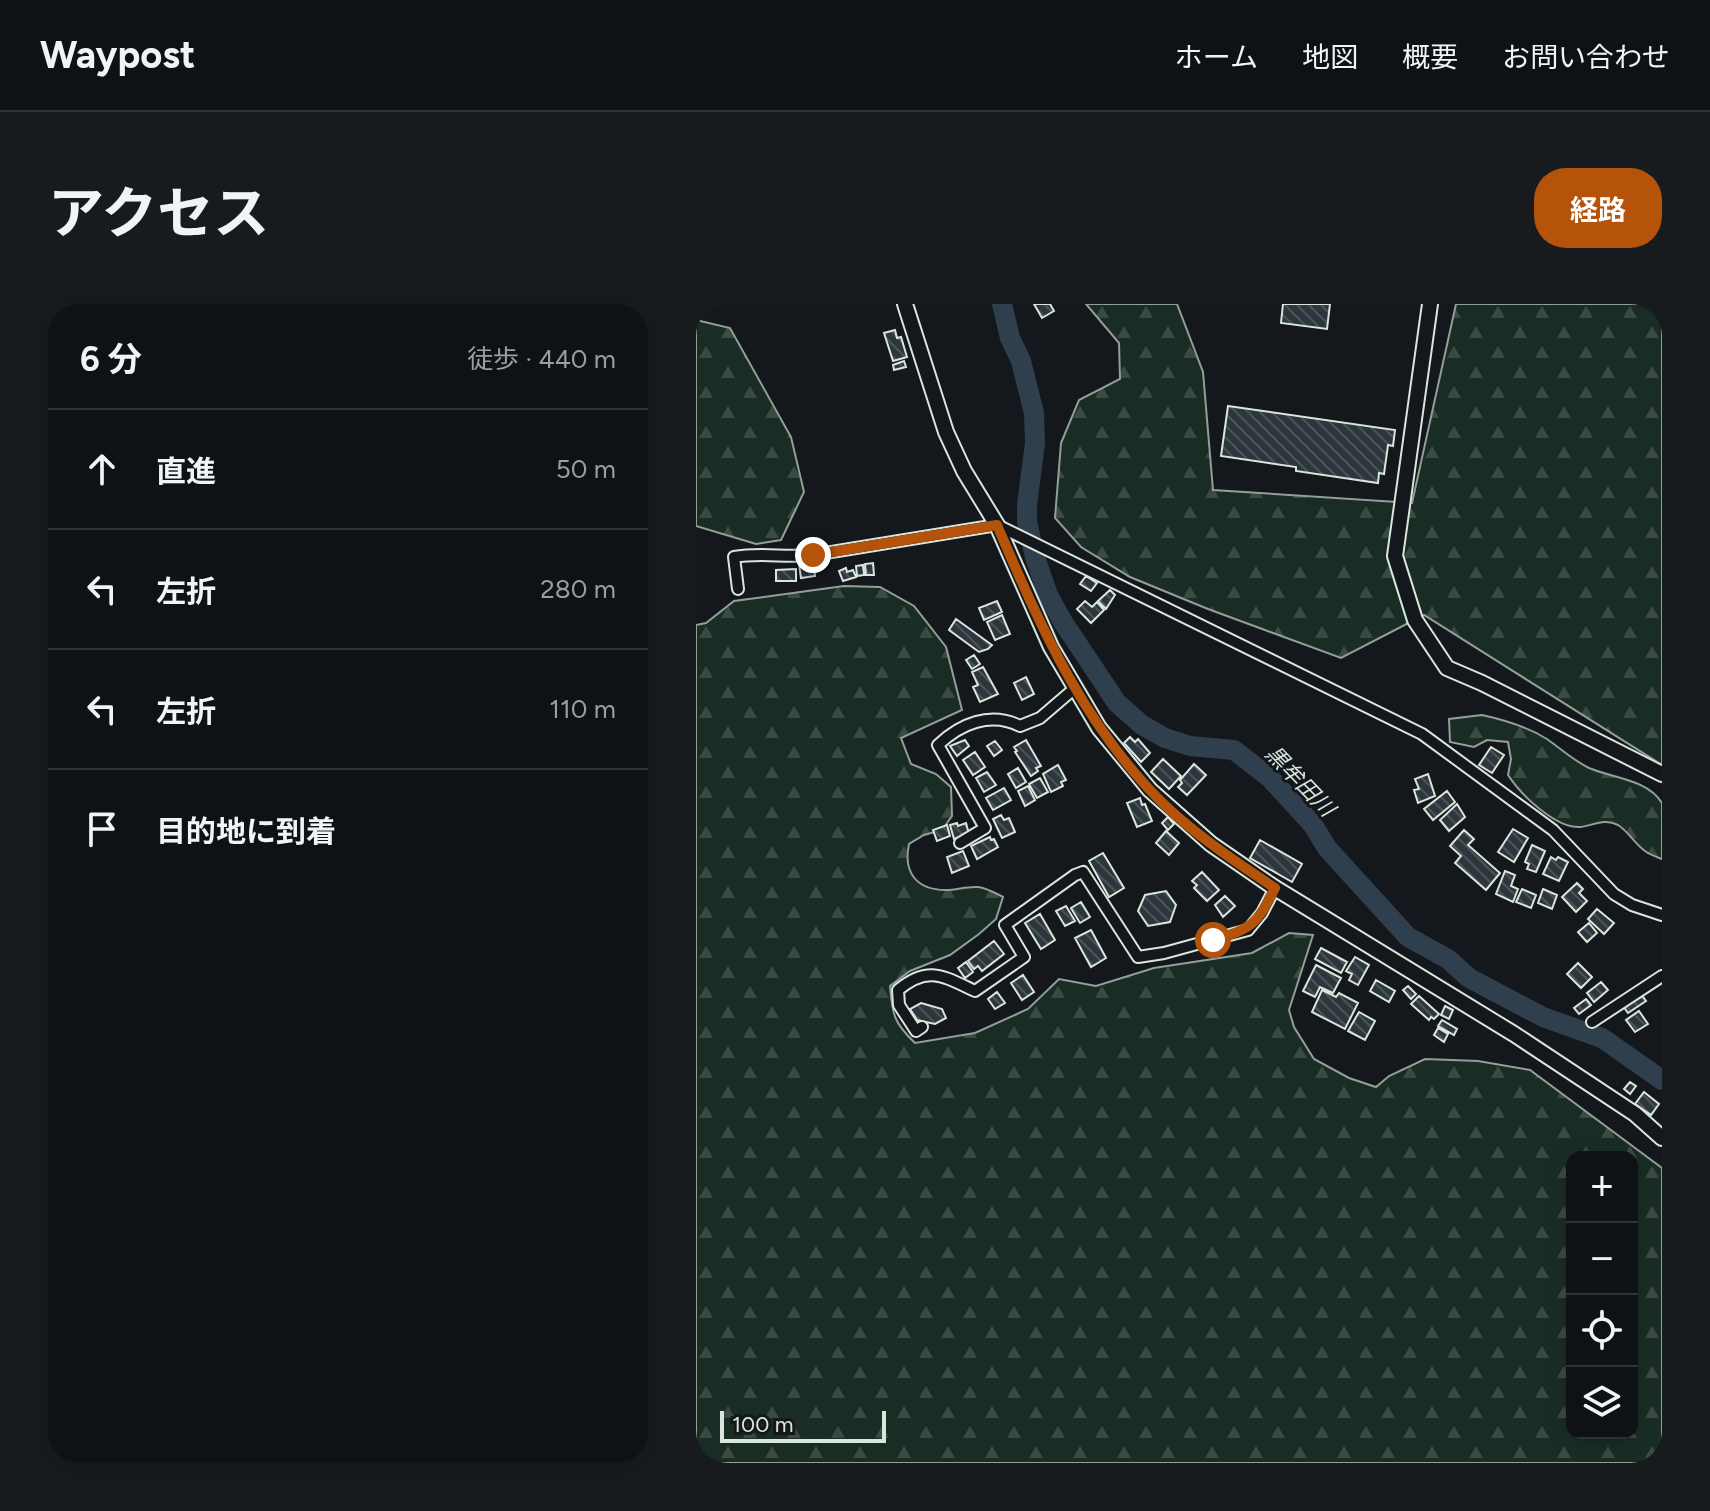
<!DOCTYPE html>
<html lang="ja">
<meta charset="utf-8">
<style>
body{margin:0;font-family:Figtree,"Noto Sans JP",sans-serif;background:#181b1e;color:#f1f3f6}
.controls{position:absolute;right:24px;bottom:24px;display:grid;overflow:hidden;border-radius:16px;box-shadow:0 4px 20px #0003}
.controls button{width:72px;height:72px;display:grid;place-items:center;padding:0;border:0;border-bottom:2px solid #2f3234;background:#0f1215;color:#f1f3f6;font:40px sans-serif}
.scale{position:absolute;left:24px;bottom:20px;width:166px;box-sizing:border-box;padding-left:8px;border:4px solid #d8e6dc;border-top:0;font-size:22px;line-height:28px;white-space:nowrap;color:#d8e6dc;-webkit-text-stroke:6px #14181c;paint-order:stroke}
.stop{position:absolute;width:24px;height:24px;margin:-18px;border:6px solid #b45309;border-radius:50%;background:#fff}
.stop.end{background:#b45309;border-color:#fff;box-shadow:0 2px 8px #0008}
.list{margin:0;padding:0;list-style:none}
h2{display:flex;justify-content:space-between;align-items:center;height:104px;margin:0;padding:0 32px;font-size:34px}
h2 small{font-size:26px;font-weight:400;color:#9b9ea0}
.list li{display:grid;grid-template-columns:52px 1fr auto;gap:24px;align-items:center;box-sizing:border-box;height:120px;padding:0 32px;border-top:2px solid #2f3234}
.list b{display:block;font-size:30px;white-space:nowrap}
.list em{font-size:26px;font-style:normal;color:#9b9ea0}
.icon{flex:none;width:44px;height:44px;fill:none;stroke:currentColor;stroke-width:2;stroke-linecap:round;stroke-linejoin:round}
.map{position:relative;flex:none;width:966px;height:1159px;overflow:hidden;border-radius:32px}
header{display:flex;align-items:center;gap:48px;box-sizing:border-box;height:112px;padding:0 40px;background:#0f1215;border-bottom:2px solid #2f3234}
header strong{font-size:38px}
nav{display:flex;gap:44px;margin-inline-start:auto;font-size:28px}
.intro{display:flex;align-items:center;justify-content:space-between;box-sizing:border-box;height:192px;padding:0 48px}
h1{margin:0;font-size:56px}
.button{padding:20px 36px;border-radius:32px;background:#b45309;color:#fff;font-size:28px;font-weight:700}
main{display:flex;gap:48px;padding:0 48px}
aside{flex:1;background:#0f1215;border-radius:32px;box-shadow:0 4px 20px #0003}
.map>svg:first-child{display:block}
</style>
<header>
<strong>Waypost</strong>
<nav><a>ホーム</a><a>地図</a><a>概要</a><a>お問い合わせ</a></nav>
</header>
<div class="intro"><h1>アクセス</h1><a class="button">経路</a></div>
<main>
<aside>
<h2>6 分<small>徒歩 · 440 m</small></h2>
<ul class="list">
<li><svg class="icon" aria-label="ahead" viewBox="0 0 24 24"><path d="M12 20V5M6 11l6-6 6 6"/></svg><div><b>直進</b></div><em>50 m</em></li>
<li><svg class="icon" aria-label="left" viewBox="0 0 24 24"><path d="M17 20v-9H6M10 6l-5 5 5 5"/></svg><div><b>左折</b></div><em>280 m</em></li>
<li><svg class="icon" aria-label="left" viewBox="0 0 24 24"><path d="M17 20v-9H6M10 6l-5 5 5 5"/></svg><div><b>左折</b></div><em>110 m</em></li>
<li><svg class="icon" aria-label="arrive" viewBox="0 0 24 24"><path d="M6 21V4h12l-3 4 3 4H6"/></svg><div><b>目的地に到着</b></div></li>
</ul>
</aside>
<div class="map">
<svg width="966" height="1159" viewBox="0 0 966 1159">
<defs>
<pattern id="forest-firs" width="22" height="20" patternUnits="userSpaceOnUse" patternTransform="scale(2)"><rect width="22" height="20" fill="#1a2d24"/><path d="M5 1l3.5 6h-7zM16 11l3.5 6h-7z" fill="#3b4b43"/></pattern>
<pattern id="building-back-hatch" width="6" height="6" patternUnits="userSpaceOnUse" patternTransform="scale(2)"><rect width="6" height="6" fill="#2c363c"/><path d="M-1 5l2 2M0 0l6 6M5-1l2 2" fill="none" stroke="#4a5358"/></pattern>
</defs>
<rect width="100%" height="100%" fill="#14181c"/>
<path fill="url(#forest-firs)" stroke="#939e99" stroke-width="2" fill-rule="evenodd" d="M 390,0 L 481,0 L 507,68 L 517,186 L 716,199 L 760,0 L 966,0 L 966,461 L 728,311 L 645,354 L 512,305 L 434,273 L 385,243 L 359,214 L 365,139 L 383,96 L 424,75 L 423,39 Z
M 0,16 L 34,24 L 95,133 L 108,188 L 85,236 L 60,240 L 0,222 Z
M 148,282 L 184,283 L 218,302 L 250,343 L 266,406 L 205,434 L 215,460 L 240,470 L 255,483 L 256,512 L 246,526 L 228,531 L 213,540 C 207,568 220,586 250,586 C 261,586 271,582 282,583 C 291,584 299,589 307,593 L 300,615 L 283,630 L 254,651 L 214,667 L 194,682 C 196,710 198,719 219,739 L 279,729 L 332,705 L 363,675 L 400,682 L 458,664 L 556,649 L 593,629 L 617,631 L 593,706 L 598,723 L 618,755 L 653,774 L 680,783 L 693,772 L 729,755 L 782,757 L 834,766 L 966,864 L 966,1159 L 0,1159 L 0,321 L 10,319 L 38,297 ZM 876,853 L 936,853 L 936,1129 L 876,1129 Z
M 786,411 C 809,416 830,422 851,435 C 865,445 877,456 893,464 C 916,474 951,475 966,499 L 966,555 C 961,553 954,551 949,547 C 939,540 932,527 922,521 C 909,514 898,521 885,523 C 860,525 825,491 812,471 L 815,455 L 812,438 L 791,436 L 778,443 L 754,438 L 753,415 Z"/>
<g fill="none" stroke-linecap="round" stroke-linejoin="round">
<path stroke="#2f3f4d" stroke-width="20" d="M 306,0 L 314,34 L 325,57 L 338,109 L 339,139 L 331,201 L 331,218 L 339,253 L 352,291 L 367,318 L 421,399 L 446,421 L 469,434 L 494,442 L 538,446 L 574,474 L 617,521 L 631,544 L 712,633 L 752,655 L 773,674 L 847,713 L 906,734 L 966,776"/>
</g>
<path fill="url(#building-back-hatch)" stroke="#d8e6dc" stroke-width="2" d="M 338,0 L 354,0 L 358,7 L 346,14 Z
M 587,0 L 634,0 L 631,25 L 585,19 Z
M 199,26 L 201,34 L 205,33 L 211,53 L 197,57 L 188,29 Z
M 208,57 L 210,63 L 198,66 L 197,61 Z
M 532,102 L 699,126 L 697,142 L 692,141 L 688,170 L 683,169 L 682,179 L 600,167 L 600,163 L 525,152 Z
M 113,259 L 114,266 L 118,265 L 119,272 L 105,274 L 103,260 Z
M 177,259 L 178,271 L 170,271 L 169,260 Z
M 167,261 L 168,271 L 161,272 L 160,262 Z
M 150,264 L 151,268 L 157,266 L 160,273 L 147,277 L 143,267 Z
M 100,265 L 100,277 L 80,277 L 80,266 Z
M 390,272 L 401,279 L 395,287 L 384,280 Z
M 414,286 L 419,291 L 410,305 L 402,297 Z
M 301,297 L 306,308 L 288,316 L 283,304 Z
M 389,297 L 396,303 L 401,298 L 408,306 L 395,319 L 381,305 Z
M 306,311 L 314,330 L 299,336 L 291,318 Z
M 260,315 L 296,341 L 292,345 L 283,348 L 253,326 Z
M 278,351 L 284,360 L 276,365 L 270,356 Z
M 287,363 L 302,390 L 284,398 L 277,383 L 282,381 L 276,368 Z
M 330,373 L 338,390 L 326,396 L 318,379 Z
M 434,433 L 439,438 L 442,435 L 454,449 L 445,458 L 428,439 Z
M 269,436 L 273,442 L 261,452 L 254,442 Z
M 330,436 L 345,462 L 340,464 L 342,467 L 335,472 L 319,448 L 321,447 L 318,443 Z
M 299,437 L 306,446 L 298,452 L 291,442 Z
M 795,443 L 808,451 L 796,469 L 783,461 Z
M 279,448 L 289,463 L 277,471 L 267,456 Z
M 467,455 L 485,472 L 473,485 L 455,468 Z
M 498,460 L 510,471 L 491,491 L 482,483 L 486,479 L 484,476 Z
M 362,461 L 370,476 L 365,478 L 367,482 L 355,488 L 347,470 Z
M 322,464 L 330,478 L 320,484 L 312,470 Z
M 291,468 L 300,481 L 288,488 L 280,474 Z
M 732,470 L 739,492 L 722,499 L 718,486 L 723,485 L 719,475 Z
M 344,474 L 352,488 L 341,494 L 333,480 Z
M 332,482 L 339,496 L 329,502 L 322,487 Z
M 308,484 L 315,496 L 297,506 L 290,494 Z
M 751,487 L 759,498 L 737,516 L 728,505 Z
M 444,494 L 446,501 L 449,500 L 456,517 L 441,523 L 431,499 Z
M 761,500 L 769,513 L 753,527 L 744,516 Z
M 305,511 L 308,516 L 313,514 L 319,528 L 306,534 L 297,515 Z
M 472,513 L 478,520 L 472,526 L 466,519 Z
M 261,519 L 262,522 L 270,519 L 273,530 L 258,535 L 254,521 Z
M 251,521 L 254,532 L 241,537 L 237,526 Z
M 817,525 L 832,534 L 818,558 L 802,548 Z
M 768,526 L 778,535 L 772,541 L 804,569 L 790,586 L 759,559 L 765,552 L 754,542 Z
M 470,527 L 483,539 L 473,551 L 460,539 Z
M 294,533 L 295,536 L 298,535 L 302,543 L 281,555 L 275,542 Z
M 564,536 L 606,560 L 596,578 L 554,554 Z
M 836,541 L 849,547 L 840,568 L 831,565 L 833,560 L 829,558 Z
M 267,547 L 273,562 L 256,569 L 251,553 Z
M 407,549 L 428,584 L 413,593 L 393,557 Z
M 855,553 L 860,556 L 862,553 L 872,558 L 863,577 L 847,570 Z
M 809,567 L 819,571 L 815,582 L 822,585 L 817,598 L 800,590 Z
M 506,568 L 523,586 L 511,597 L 498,584 L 501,581 L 496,577 Z
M 881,579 L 887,585 L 883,589 L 891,597 L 880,608 L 866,593 Z
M 826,585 L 840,591 L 835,604 L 820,598 Z
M 847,585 L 861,591 L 856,605 L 842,599 Z
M 470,587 L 480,601 L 474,618 L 452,622 L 442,607 L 449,591 Z
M 529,592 L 539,602 L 527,613 L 519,601 Z
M 385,598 L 394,613 L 384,619 L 375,604 Z
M 370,602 L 379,617 L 369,622 L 360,607 Z
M 901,605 L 918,619 L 908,630 L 892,615 Z
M 344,610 L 359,636 L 345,645 L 329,619 Z
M 893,619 L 901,629 L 891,638 L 882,628 Z
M 395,626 L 410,654 L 395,663 L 379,634 Z
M 298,637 L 308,650 L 286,667 L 282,662 L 278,665 L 272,657 Z
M 625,644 L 651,658 L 645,669 L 619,655 Z
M 659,653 L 673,661 L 662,681 L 653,676 L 656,670 L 650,667 Z
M 270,658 L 277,668 L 269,674 L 262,664 Z
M 882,659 L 896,673 L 885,684 L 871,670 Z
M 620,661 L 645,674 L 637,689 L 624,683 L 619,693 L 607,687 Z
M 327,671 L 338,688 L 326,696 L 315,679 Z
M 680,676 L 699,687 L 693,698 L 674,687 Z
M 905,678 L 912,686 L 898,698 L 891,689 Z
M 712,682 L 720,690 L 715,695 L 707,686 Z
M 626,686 L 640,693 L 643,689 L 662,699 L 649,725 L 616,708 Z
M 301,688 L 309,699 L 299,705 L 292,695 Z
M 945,690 L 950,697 L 932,709 L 927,702 Z
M 723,692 L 743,710 L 738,715 L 735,713 L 733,716 L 715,700 Z
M 890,695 L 895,701 L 883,710 L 878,704 Z
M 225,699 L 246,705 L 250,714 L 239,720 L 221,716 L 214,705 Z
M 749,702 L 757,706 L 753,715 L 745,711 Z
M 943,707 L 952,720 L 939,728 L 930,716 Z
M 663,708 L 679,717 L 669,736 L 652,727 Z
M 746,716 L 761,725 L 758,731 L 742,722 Z
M 742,724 L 752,730 L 748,738 L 738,731 Z
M 934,778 L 940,782 L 934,790 L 928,785 Z
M 948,788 L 963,800 L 955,811 L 939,800 Z"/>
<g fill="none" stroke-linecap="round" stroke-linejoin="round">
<g stroke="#d8e6dc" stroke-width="14">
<path id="street" d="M 42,285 L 38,253 C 66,248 89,254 117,251 L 301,221 L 726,430 L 857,526 L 918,590 L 936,601 L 966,611
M 264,539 L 289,524 L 242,441 C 264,420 294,407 324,422 L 344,414 L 379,384
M 896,718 L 966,672
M 226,723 L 220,727 L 203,701 L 202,686 C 232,661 247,672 279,687 L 328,653 L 309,621 L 379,571 L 387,568 L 442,653 L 468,649 L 552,626 L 566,609 L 579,584"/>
</g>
<g stroke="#d8e6dc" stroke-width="18">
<path id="secondary" d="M 209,0 L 250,128 L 268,167 L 301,221 L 355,343 L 403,424 L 454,486 L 515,540 L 579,584 L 818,730 L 939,810 L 966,834
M 734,0 L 699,252 L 719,316 L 751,364 L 786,379 L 966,470"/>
</g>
<use href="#street" stroke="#14181c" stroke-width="10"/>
<use href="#secondary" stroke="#14181c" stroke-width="14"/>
</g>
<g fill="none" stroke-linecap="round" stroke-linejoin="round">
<path stroke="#b45309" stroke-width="10" d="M 117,251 L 301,221 C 345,324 391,429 475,507 C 507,536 543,560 579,584 C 560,621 557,624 517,636"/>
</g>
<g text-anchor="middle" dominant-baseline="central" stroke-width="6" stroke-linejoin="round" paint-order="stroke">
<g font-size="22" font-style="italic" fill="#d8e6dc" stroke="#14181c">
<text transform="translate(604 477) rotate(46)">黒牟田川</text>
</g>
</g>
</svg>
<div class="controls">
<button>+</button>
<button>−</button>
<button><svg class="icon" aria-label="locate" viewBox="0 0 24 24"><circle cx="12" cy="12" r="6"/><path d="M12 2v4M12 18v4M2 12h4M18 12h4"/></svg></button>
<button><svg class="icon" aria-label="layers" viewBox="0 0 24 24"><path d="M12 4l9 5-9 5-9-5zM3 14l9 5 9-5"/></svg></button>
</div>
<div class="scale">100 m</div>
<div class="stop" style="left:517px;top:636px"></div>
<div class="stop end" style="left:117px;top:251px"></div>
</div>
</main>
